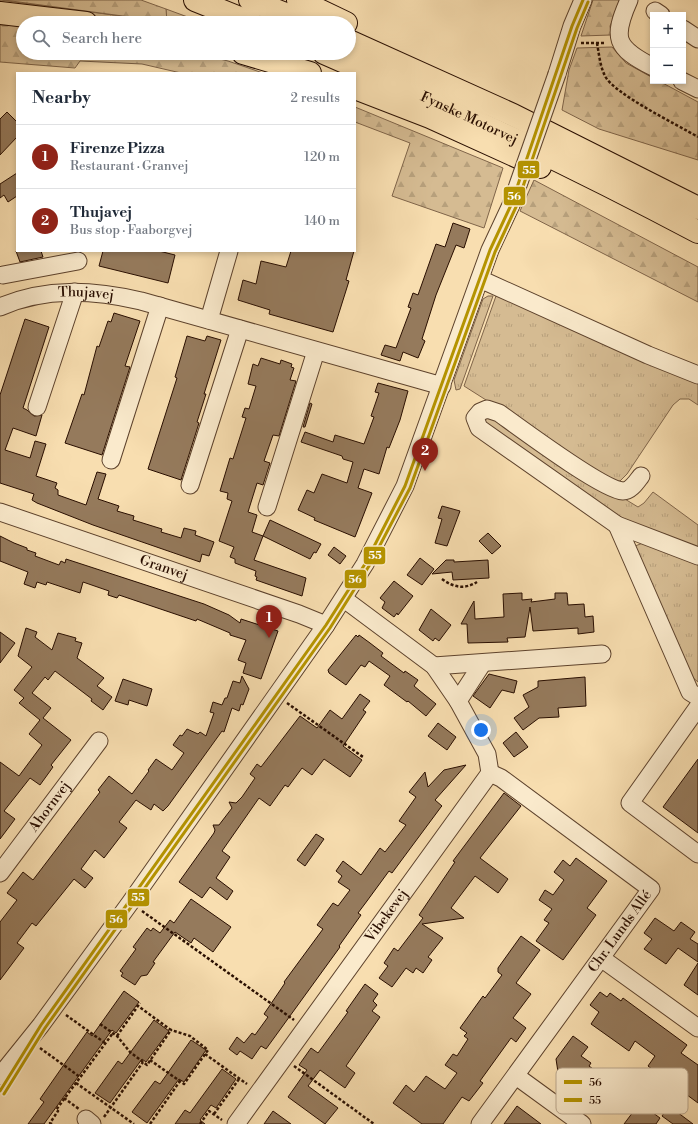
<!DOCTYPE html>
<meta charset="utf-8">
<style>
body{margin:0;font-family:"Libre Bodoni",serif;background:#f6f6f7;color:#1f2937}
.controls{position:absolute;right:12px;top:12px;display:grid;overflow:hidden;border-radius:0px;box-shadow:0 2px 6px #0003}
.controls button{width:36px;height:36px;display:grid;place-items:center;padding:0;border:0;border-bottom:1px solid #e0e1e3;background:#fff;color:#1f2937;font:20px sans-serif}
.you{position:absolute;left:481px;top:730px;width:14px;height:14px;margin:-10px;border:3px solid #fff;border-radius:50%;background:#1a73e8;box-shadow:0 0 0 6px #1a73e833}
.badge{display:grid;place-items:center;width:26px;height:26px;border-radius:50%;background:#8f2418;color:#fff;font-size:13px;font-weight:700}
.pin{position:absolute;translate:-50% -33px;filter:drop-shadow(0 1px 2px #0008)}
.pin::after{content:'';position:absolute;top:21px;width:14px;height:12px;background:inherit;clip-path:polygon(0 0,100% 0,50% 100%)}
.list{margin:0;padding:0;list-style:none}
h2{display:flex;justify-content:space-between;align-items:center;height:52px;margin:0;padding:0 16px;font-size:17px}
h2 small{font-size:13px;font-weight:400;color:#747a83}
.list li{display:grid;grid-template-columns:26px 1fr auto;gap:12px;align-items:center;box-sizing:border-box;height:64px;padding:0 16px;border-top:1px solid #e0e1e3}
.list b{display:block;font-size:15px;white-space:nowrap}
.list p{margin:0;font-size:13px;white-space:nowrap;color:#747a83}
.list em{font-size:13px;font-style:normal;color:#747a83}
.icon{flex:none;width:22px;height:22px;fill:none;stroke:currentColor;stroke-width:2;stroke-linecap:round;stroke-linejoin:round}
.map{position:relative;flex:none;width:698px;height:1124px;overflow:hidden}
.search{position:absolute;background:#fff;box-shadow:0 2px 6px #0003;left:16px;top:16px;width:340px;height:44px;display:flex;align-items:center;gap:10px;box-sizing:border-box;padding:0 14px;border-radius:22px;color:#747a83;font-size:15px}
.panel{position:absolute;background:#fff;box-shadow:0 2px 6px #0003;left:16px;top:72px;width:340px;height:180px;border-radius:0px}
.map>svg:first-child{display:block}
</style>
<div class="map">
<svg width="698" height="1124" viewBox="0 0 698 1124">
<defs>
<pattern id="grass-tufts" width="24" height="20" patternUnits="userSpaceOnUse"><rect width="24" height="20" fill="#d5bb92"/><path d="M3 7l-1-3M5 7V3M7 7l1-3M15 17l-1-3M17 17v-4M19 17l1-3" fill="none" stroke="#b7a07c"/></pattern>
<pattern id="forest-firs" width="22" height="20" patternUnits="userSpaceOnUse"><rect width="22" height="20" fill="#d5bb92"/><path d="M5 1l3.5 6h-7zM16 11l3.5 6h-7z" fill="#b7a07c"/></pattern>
</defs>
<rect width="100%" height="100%" fill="#f8deb0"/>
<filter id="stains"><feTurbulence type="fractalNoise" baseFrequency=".005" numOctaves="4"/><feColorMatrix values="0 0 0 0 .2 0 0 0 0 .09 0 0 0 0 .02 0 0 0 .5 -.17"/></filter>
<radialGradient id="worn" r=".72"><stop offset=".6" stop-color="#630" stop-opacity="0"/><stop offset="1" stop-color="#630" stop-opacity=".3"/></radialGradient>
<path fill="url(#grass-tufts)" stroke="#7f6449" d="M 0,0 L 166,22 L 166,9 L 204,23 L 131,23 L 56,12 L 0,7 Z
M 498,295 L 698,382 L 698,405 L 689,399 L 680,399 L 673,405 L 627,474 L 620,481 L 615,482 L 464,386 L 496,296 Z
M 488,296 L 493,296 L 460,389 L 456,390 L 454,380 L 483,299 Z
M 487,415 L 638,507 L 644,503 L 653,492 L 698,525 L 698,551 L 631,526 L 483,422 Z
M 643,543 L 698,565 L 698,682 L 691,676 L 635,546 Z"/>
<path fill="url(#forest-firs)" stroke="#7f6449" d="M 4,0 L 141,0 L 166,9 L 167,22 Z
M 593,0 L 622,0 L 610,26 L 611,35 L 581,36 Z
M 0,25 L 23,26 L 23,53 L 195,53 L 228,61 L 263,73 L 181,73 L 142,64 L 80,61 L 75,68 L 0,62 Z
M 612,47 L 626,63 L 653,78 L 653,81 L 659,81 L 698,102 L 698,160 L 599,129 L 562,110 L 569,70 L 577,48 Z
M 355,107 L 503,168 L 484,228 L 392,196 L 410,143 L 355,122 Z
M 534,180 L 698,267 L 698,302 L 520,211 Z"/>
<path fill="#957a5c" stroke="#290e00" d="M 7,112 L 17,122 L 17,137 L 0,155 L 0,119 Z
M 17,173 L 17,196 L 8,202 L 4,195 L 0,198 L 0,184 Z
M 453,223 L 470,229 L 464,248 L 456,245 L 436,295 L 422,339 L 425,341 L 418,358 L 403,352 L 400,361 L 381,355 L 385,345 L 396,348 L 411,308 L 408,307 L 413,293 L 418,295 L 436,244 L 445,247 Z
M 16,251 L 41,251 L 43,257 L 20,262 Z
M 103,251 L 159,251 L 175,255 L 168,283 L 99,266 Z
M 291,251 L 354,251 L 346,280 L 349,281 L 333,332 L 269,314 L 270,310 L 238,300 L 243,280 L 256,284 L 261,261 L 286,267 Z
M 114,313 L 140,321 L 125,366 L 130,367 L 102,455 L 65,443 L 82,394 L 84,395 L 97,346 L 99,347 L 108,321 L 111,322 Z
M 25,319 L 49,327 L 23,408 L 27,410 L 34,416 L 42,415 L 36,436 L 13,428 L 5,450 L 30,458 L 35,441 L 46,444 L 36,476 L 57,483 L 55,488 L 58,490 L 58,495 L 86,505 L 97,472 L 106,474 L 98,499 L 119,506 L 117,511 L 134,516 L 133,520 L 162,529 L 161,532 L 181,538 L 184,528 L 196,531 L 195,535 L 214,542 L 209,556 L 202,554 L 200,562 L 93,525 L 37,503 L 32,500 L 34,494 L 0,483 L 0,395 Z
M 187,336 L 205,341 L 207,336 L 221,340 L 204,394 L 206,394 L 197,422 L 199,423 L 181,480 L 148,469 L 177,378 L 175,377 Z
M 261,358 L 280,364 L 281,360 L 292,364 L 291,367 L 294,368 L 290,380 L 296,381 L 279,436 L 273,435 L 264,461 L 270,463 L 263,485 L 257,483 L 248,512 L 257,515 L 252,532 L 263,536 L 254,560 L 306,578 L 302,596 L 256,580 L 257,577 L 255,576 L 256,571 L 235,563 L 235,559 L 230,557 L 234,547 L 219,541 L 232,501 L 227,499 L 228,493 L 220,491 L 230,458 L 233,459 L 246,418 L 242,417 L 245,408 L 249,409 L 256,386 L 248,384 L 253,364 L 258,366 Z
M 378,383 L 408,391 L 400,420 L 389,448 L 387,447 L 379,474 L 364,469 L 358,488 L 372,493 L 355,537 L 314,520 L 315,518 L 298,510 L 307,490 L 314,493 L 322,474 L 347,483 L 353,462 L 343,459 L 342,456 L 301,442 L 305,432 L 333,442 L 335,435 L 364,444 L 374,417 L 371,416 L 379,393 L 375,392 Z
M 310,403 L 312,404 L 305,427 L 303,427 Z
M 442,506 L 460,511 L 447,546 L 435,543 L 442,519 L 438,518 Z
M 270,520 L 321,544 L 316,553 L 314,552 L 310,559 L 263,536 Z
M 488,533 L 501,546 L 492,554 L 479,541 Z
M 0,536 L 14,543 L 27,548 L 27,550 L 36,553 L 35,556 L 59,565 L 61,561 L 65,563 L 66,559 L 204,604 L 229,615 L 240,623 L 241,619 L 278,631 L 261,679 L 243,673 L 246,663 L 238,660 L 246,640 L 230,635 L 230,633 L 197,619 L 196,621 L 119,595 L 117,598 L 108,595 L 109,591 L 83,582 L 80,593 L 47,582 L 46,585 L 37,582 L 35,588 L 24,584 L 28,572 L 0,561 Z
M 334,547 L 346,556 L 340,564 L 328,555 Z
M 420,558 L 434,569 L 422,585 L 407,575 Z
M 446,560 L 454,560 L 454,562 L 488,560 L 489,578 L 453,580 L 452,572 L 432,574 Z
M 394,581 L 413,596 L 398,615 L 397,613 L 394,617 L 382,608 L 385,602 L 380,598 Z
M 522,593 L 522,600 L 532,599 L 531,602 L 555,599 L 555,593 L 567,593 L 568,605 L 584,604 L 585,617 L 593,616 L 594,632 L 578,634 L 578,628 L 533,631 L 530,607 L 525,637 L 507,638 L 508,642 L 468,643 L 467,624 L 461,624 L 474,601 L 475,619 L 504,617 L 503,594 Z
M 431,609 L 451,625 L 439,641 L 435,638 L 433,641 L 419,630 Z
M 26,628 L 37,632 L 35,637 L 52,650 L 58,633 L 76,638 L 75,641 L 82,643 L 77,658 L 104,678 L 97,686 L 112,697 L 103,710 L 91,701 L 92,699 L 55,671 L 48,680 L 45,677 L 32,693 L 51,708 L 43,718 L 71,740 L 51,765 L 53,767 L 40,785 L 30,778 L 4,811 L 15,819 L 0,839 L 0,762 L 19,776 L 42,745 L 29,734 L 40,720 L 19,703 L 24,698 L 14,690 L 32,667 L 18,656 Z
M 0,632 L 15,643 L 0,663 Z
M 356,635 L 358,637 L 359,635 L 370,643 L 383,653 L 381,656 L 404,673 L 405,671 L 418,680 L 414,686 L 436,704 L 426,716 L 408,701 L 407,702 L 384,685 L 390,676 L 369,661 L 365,667 L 361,665 L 346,685 L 329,673 L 328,670 Z
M 489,674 L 517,681 L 514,693 L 502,690 L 490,708 L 473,696 Z
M 242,676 L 249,689 L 243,705 L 241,704 L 239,711 L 232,708 L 224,732 L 222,731 L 168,806 L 163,811 L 154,804 L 151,810 L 136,800 L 119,822 L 127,828 L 104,858 L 95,850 L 81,869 L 93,878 L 85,888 L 74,879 L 36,926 L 32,923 L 17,943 L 24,948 L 0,980 L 0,922 L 17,900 L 7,893 L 23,872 L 33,880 L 100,792 L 98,790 L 109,776 L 132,794 L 149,771 L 148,770 L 156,759 L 172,770 L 184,753 L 173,745 L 180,735 L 182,736 L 187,729 L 198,734 L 200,732 L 206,736 L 214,713 L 210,712 L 213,702 L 222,705 L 225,698 L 227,698 L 233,681 L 240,683 Z
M 585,677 L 586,706 L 558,708 L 559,717 L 539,718 L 523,730 L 514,718 L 529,707 L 523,695 L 538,687 L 538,681 Z
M 123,679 L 152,689 L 147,706 L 129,700 L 128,705 L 115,701 Z
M 360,694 L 370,701 L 363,710 L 366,712 L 343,746 L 362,760 L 350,777 L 324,759 L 312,775 L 302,768 L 288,787 L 285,785 L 270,806 L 259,798 L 222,851 L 230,857 L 216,878 L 233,891 L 227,900 L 210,887 L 202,898 L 179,882 L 214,833 L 215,830 L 213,825 L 219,825 L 232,808 L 229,802 L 236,803 L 242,797 L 255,778 L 250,774 L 257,764 L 261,767 L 300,716 L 317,728 L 330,710 L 342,719 Z
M 438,723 L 456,737 L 447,750 L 428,736 Z
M 516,732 L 528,747 L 514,757 L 503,743 Z
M 698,759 L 698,833 L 663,807 Z
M 466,765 L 435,800 L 442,806 L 441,807 L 392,873 L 389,871 L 367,901 L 358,913 L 361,915 L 339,946 L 340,947 L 266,1049 L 261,1046 L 252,1059 L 240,1051 L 237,1055 L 229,1049 L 237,1037 L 244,1043 L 252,1033 L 255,1035 L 268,1017 L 264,1014 L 285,983 L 284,982 L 323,929 L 317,925 L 333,903 L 338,906 L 350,890 L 338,882 L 342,876 L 336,871 L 343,861 L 361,875 L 380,848 L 385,852 L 406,825 L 399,821 L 416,797 L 409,792 L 425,772 L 428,787 L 444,770 Z
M 504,793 L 521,806 L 480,858 L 508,879 L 498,893 L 475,876 L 451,908 L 464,918 L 422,924 L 443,938 L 428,957 L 432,960 L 423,973 L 416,968 L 413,973 L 406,968 L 392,987 L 379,978 L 388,966 L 384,963 L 394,948 L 398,951 L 423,918 L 419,915 L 455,862 L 453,861 Z
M 316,834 L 324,839 L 305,866 L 297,860 Z
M 576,858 L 607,881 L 587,908 L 596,915 L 563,960 L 536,941 L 549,923 L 544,920 L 552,909 L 539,900 L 545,890 L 553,895 L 564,880 L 554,872 L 563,860 L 570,866 Z
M 191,899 L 231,927 L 213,952 L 194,938 L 191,943 L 175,932 L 153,962 L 155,963 L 147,975 L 141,976 L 135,985 L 121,976 L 123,973 L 120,971 L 136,949 L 133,947 L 147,928 L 151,931 L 153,928 L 160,933 L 170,920 L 174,923 Z
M 655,918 L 674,931 L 681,922 L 695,932 L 690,939 L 698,944 L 698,962 L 678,948 L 666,964 L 644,949 L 652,939 L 644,933 Z
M 521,936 L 540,950 L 516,983 L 531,994 L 513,1018 L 526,1028 L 516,1042 L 511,1038 L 480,1081 L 483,1083 L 469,1101 L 462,1097 L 443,1124 L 422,1124 L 393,1103 L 406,1085 L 414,1092 L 426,1076 L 445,1089 L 457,1073 L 445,1065 L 453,1054 L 457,1056 L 468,1039 L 464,1036 L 467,1033 L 460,1028 L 483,996 L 485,998 L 502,975 L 498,972 L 498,968 Z
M 698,963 L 698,995 L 684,985 Z
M 365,984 L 378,994 L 373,1001 L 377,1005 L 372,1011 L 380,1017 L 346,1066 L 355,1073 L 345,1088 L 320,1070 L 308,1086 L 338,1108 L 325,1124 L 288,1097 L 307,1070 L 299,1065 L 311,1048 L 318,1053 L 348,1012 L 346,1011 Z
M 124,991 L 139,1002 L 116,1033 L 112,1030 L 44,1124 L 28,1124 L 44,1102 L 40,1099 L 63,1066 L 87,1032 L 92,1036 Z
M 600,992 L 607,997 L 610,993 L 621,1001 L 623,998 L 687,1045 L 681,1053 L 698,1065 L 698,1103 L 679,1089 L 684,1082 L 668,1070 L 662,1077 L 648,1066 L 655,1056 L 635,1041 L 629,1051 L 591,1024 L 599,1012 L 590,1005 Z
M 154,1020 L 169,1031 L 146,1062 L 142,1059 L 110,1103 L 95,1093 L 118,1061 L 122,1064 Z
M 573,1036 L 588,1047 L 581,1056 L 591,1063 L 589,1066 L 660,1118 L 656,1124 L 624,1124 L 633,1112 L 616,1100 L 612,1105 L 603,1098 L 596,1107 L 584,1098 L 587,1095 L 573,1086 L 574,1084 L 558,1072 L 556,1059 Z
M 191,1040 L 206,1050 L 184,1082 L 179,1079 L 147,1123 L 132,1112 L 155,1081 L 160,1084 Z
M 222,1069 L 236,1079 L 216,1108 L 211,1105 L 200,1120 L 205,1124 L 175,1124 L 185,1110 L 190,1113 Z
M 517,1106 L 541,1124 L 504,1124 Z
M 669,1106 L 693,1124 L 673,1124 L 662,1116 Z
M 273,1111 L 291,1124 L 264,1124 Z"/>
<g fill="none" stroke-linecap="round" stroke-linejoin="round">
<g stroke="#5d422c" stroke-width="19">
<g id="minor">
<path d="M 629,0 C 612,38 615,48 653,67"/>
<path d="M 655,11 L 661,15"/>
<path d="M 683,29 L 698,39"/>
<path d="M 557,74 L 572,26 L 583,0"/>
<path d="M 682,81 L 698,89"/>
<path d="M 3,275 L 78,261"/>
<path d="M 480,279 L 648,355 L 698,375"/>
<path id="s1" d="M 0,307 C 46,287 93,290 141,301 L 442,386"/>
<path d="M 209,320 L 229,251"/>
<path d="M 37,407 L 75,292"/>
<path d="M 111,460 L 160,306"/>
<path d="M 641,476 C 637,481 631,491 623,491 C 603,490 520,428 499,413 L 487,409 L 480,412 L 475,418 L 479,428 L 617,525 L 698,556"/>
<path d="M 190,485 L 240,329"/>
<path d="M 267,507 L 316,351"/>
<path id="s2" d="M 0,512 L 299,614 L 326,625"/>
<path d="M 617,525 L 690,692 L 698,697"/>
<path d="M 434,666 L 602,654"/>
<path d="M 458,701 L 482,664"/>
<path d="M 698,707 L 630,803 L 698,854"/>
<path id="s3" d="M 0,873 L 99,741"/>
<path d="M 601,958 L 698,1028"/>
<path d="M 0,1076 L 41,1025 L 130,903 L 326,625 L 365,564 L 405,486 L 490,250 L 511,205"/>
<path d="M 516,1076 L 582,1124"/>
<path d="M 86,1119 L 92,1124"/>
<path id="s4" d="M 236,1124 L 490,773 L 487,754 L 458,701 L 434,666 L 344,599"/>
<path id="s5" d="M 480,1124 L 651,889 L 501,778 L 490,773"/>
</g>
</g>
<g stroke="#290e00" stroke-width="24">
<g id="highway">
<path d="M 195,0 L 252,23"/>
<path d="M 250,0 L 308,23"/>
<path d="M 298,0 L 346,23"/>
<path d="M 0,13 L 86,23"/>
<path d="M 349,41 L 513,115 L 698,208"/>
<path d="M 243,53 L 310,73"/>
<path id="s6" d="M 324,53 C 451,108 576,167 698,232"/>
<path d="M 355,88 L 430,117 L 540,167"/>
</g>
</g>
<path stroke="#290e00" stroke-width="2.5" stroke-dasharray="3 2" stroke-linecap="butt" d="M 581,43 L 606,43
M 597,43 C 599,54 600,66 605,76 C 614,94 678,125 698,137
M 442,579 C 453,587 464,590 477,582
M 287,703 L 363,757
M 142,911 L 294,1020
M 66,1015 L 105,1043
M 100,1024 L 117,1036 L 130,1052 L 147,1065 L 171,1030 L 138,1006
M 117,1036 L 140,1003
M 40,1048 L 80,1077
M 205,1054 L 247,1084
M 150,1060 L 184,1084 L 208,1050 L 190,1036 L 171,1030
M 294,1066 L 374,1124
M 76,1083 L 134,1124
M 64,1098 L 79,1109
M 214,1114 L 239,1079
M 104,1117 L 143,1062
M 52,1124 L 50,1123 L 58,1111 L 56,1110 L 113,1033
M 150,1124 L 180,1081
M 200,1124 L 209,1111 L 222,1120"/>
<use href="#minor" stroke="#faeacc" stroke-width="17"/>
<use href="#highway" stroke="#f8deb0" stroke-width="22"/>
<g stroke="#5d422c" stroke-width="19" stroke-linecap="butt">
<path id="minor-bridge" d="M 511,205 L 557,74"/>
</g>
<use href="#minor-bridge" stroke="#faeacc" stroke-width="17"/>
<g stroke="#faeacc" stroke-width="6">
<path id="bus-1" d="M 0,1091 L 41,1025 L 326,625 L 365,564 L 405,486 L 490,250 L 511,205 L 572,26 L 583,0"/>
</g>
<g stroke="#faeacc" stroke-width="6">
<path id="bus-2" d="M 4,1094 L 45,1028 L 330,628 L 369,566 L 410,488 L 495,252 L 516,207 L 577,28 L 588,2"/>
</g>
<use href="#bus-1" stroke="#b49300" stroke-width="3"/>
<use href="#bus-2" stroke="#b49300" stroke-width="3"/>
</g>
<g text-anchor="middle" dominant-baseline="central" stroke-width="3" stroke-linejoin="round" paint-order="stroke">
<g font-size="14" fill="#290e00" stroke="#faeacc">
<text stroke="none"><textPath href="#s6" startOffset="159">Fynske Motorvej</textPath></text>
<text stroke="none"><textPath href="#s1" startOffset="88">Thujavej</textPath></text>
<text stroke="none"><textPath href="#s2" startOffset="173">Granvej</textPath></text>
<text stroke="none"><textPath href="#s3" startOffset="83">Ahornvej</textPath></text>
<text stroke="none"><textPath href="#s4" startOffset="257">Vibekevej</textPath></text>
<text stroke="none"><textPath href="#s5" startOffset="238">Chr. Lunds Allé</textPath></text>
</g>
</g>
<rect x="556" y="1068" width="132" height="46" rx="6" fill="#faeacc" stroke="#bba88f" stroke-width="1"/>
<rect x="564" y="1080" width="18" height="4" fill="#b49300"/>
<rect x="564" y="1098" width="18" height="4" fill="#b49300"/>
<g font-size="11" fill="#290e00">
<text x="589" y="1086">56</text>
<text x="589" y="1104">55</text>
</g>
<g stroke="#faeacc" stroke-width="1.5">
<rect x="517" y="160" width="23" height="19" rx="4" fill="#b49300"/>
<rect x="503" y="186" width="23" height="20" rx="4" fill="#b49300"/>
<rect x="363" y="546" width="23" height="19" rx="4" fill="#b49300"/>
<rect x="344" y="569" width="23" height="20" rx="4" fill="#b49300"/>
<rect x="127" y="888" width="23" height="19" rx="4" fill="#b49300"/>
<rect x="105" y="909" width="23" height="20" rx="4" fill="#b49300"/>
</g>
<g font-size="11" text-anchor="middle" font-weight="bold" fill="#fff">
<text x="529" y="174">55</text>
<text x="514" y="200">56</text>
<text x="375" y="559">55</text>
<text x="355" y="583">56</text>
<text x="138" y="901">55</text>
<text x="116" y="923">56</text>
</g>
<rect width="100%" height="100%" filter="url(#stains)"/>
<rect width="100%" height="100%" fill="url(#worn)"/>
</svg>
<div class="controls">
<button>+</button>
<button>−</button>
</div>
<div class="you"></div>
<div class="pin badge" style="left:269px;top:638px">1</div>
<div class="pin badge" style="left:425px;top:471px">2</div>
<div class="search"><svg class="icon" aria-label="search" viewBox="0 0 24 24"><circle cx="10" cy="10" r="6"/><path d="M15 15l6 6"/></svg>Search here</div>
<section class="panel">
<h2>Nearby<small>2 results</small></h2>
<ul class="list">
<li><span class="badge">1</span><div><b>Firenze Pizza</b><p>Restaurant · Granvej</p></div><em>120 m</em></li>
<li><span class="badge">2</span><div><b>Thujavej</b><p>Bus stop · Faaborgvej</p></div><em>140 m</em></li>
</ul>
</section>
</div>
